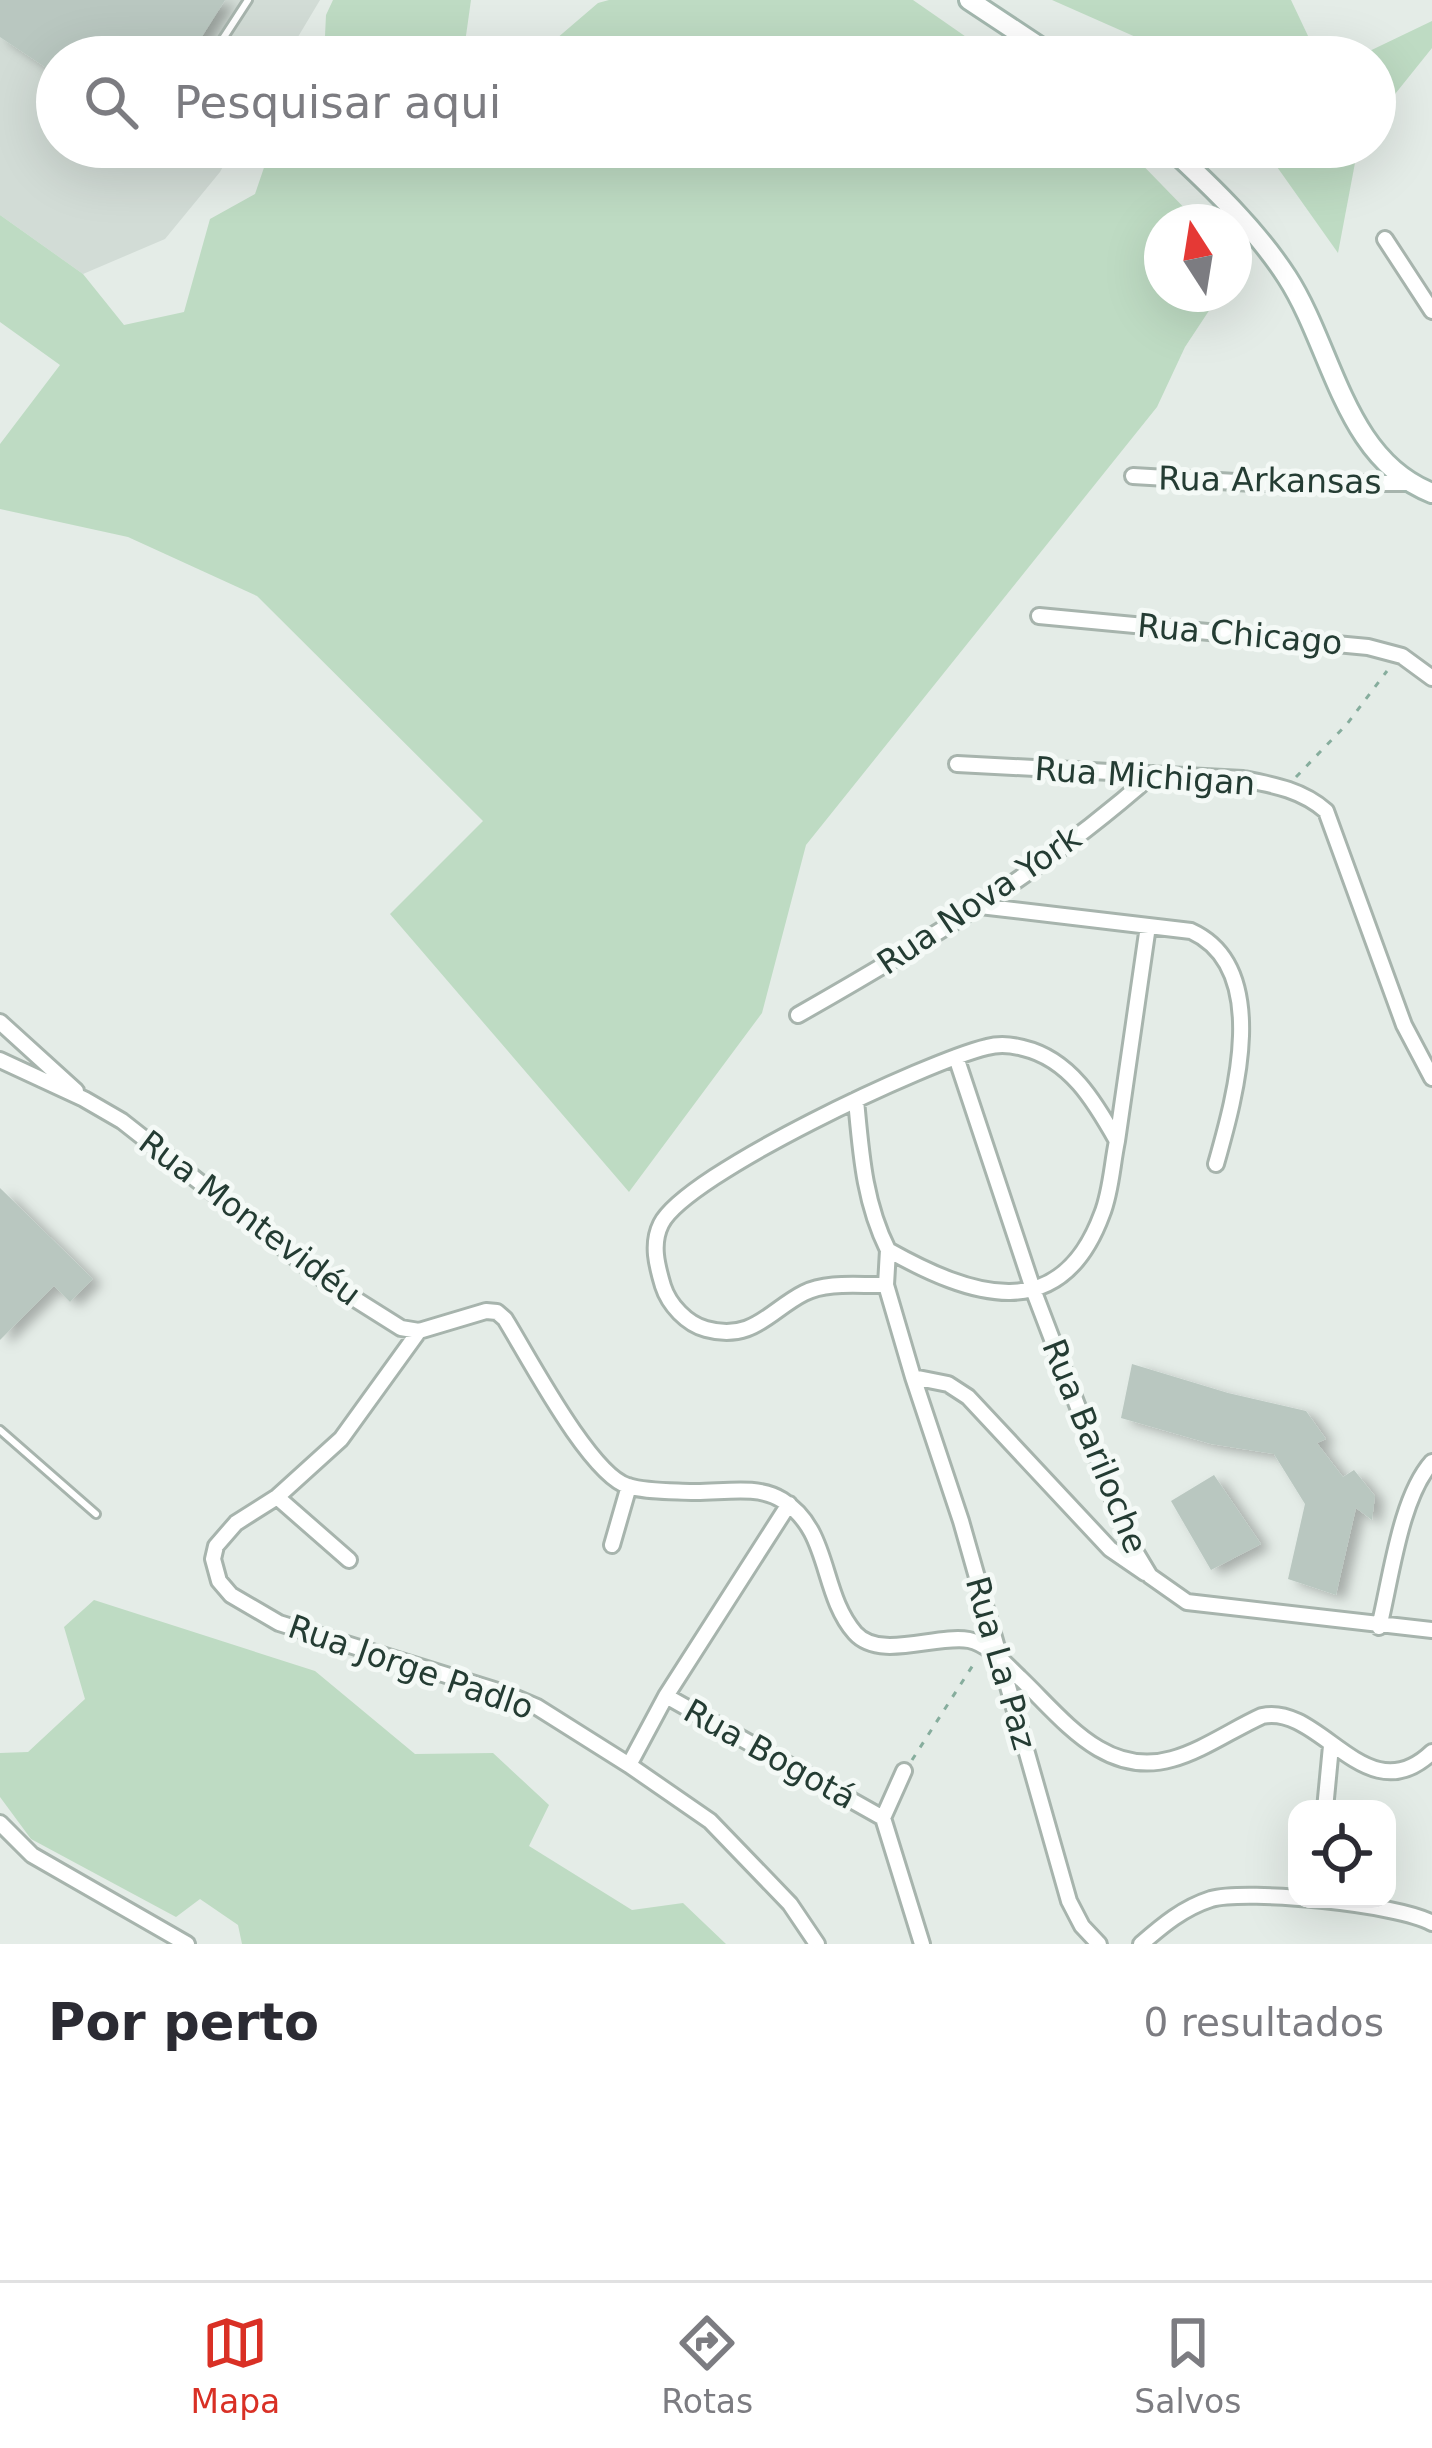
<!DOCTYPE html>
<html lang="pt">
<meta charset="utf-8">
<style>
body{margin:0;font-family:"DejaVu Sans",sans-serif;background:#f2f2f3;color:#2b2b33}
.controls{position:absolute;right:36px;bottom:36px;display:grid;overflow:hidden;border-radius:24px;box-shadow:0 12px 48px #0002}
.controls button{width:108px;height:108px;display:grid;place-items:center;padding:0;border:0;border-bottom:3px solid #e1e1e2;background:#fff;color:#2b2b33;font:60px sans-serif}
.compass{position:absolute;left:1144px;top:204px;width:108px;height:108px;border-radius:50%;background:#fff;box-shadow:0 12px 48px #0002;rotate:348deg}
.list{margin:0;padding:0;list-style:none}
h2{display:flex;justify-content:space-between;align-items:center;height:156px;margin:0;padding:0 48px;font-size:51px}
h2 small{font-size:39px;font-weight:400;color:#7c7c81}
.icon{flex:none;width:66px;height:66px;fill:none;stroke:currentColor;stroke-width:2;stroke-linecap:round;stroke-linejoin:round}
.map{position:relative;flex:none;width:1432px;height:1944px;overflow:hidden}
.search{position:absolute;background:#fff;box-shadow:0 12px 48px #0002;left:36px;right:36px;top:36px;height:132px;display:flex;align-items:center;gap:30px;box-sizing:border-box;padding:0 42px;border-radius:66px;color:#7c7c81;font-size:45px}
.sheet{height:336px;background:#fff}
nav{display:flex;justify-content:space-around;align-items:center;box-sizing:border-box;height:168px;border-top:3px solid #e1e1e2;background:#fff;font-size:33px;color:#7c7c81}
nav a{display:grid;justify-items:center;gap:6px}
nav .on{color:#d93025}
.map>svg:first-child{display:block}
</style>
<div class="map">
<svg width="1432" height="1944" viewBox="0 0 1432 1944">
<defs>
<filter id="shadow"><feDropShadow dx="9" dy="5" stdDeviation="6" flood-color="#0004"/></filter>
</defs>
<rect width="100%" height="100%" fill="#e4ece7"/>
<path fill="#d2dcd6" d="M 0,0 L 320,0 L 286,57 L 57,57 L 57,147 L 234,147 L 220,172 L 165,239 L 83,274 L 0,215 Z"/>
<path fill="#bedbc3" d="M 333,0 L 471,0 L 463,57 L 324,57 L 326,15 Z
M 609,0 L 913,0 L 995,57 L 535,57 L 598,3 Z
M 1052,0 L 1291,0 L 1318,57 L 1181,57 Z
M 1432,21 L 1432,48 L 1375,119 L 1375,57 L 1357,57 Z
M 271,147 L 1125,147 L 1198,222 L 1162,222 L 1162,294 L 1220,294 L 1185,347 L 1157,407 L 806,845 L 762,1013 L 629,1192 L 390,914 L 483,821 L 257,596 L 128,537 L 0,509 L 0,444 L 60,365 L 0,322 L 0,215 L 83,274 L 124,325 L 184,312 L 210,219 L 255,194 Z
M 1263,147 L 1358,147 L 1338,253 Z
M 94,1600 L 315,1671 L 415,1754 L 493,1753 L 549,1805 L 529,1846 L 632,1910 L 683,1903 L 726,1944 L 242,1944 L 238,1925 L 200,1899 L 176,1917 L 31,1839 L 0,1797 L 0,1753 L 28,1752 L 85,1699 L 64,1627 Z"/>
<path fill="#b9c7c0" filter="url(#shadow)" d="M 0,0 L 225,0 L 189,57 L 57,57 L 57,75 L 0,37 Z
M 0,1188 L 93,1279 L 70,1302 L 54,1286 L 0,1340 Z
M 1132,1364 L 1228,1393 L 1306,1411 L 1326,1439 L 1317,1443 L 1343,1477 L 1354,1470 L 1375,1496 L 1372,1520 L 1356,1508 L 1336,1595 L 1288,1579 L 1305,1504 L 1274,1454 L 1211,1444 L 1121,1418 Z
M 1214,1475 L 1261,1544 L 1211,1570 L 1171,1501 Z"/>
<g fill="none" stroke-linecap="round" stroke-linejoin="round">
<g stroke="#a7b4ad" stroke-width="12">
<path id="lane" d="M 211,57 L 248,0
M 101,155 L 143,147
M 0,1430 L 96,1514"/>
</g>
<g stroke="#a7b4ad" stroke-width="20">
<path id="street" d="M 1385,239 L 1432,311
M 1133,476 L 1253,483 L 1408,483
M 1039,616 L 1368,647 L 1402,656 L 1432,678
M 957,764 L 1243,779 C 1274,785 1302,790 1326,811 L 1404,1025 L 1432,1078
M 980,906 L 1191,931 C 1272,968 1235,1097 1216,1164
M 798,1015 C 923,944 1045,870 1153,774
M 0,1022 L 76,1091
M 956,1057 L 1034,1292 L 1129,1541 L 1150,1576 L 1187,1602 L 1432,1630
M 0,1060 L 84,1099 L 122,1121 L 320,1277 L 401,1328 L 419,1331 L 486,1311 L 497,1312 L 505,1319 C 528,1356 590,1475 628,1486 C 647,1492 673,1491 692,1492 C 720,1493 757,1484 782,1500 C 831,1530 820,1593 855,1633 C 880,1661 936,1634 969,1640 C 989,1644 1006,1665 1020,1678 C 1063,1719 1105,1778 1172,1759 C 1202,1751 1233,1729 1262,1716 C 1321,1703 1366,1815 1432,1752
M 856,1100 C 861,1153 864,1202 888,1250 C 970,1296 1060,1328 1102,1214 C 1111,1192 1112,1165 1117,1141 C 1095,1102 1070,1059 1023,1048 C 1012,1045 998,1044 987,1047 C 928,1061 686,1174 661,1224 C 651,1244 657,1266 663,1286 C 669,1305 687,1324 706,1329 C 753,1342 770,1310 804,1293 C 827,1281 861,1286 886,1285
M 1117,1141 L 1148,926
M 888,1250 L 886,1285 L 913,1377 L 948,1384 L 968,1397 L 1110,1549 L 1145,1573
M 419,1331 L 341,1439 L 277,1497 L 236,1523 L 216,1546 L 213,1559 L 219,1581 L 231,1595 L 279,1623 L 504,1693 L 537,1707 L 629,1765 L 710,1821 L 790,1904 L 817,1944
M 913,1377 L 961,1521 L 1069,1901 L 1082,1926 L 1099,1944
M 277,1497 L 349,1560
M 612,1545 L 629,1486
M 1379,1627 C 1391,1579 1400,1498 1432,1462
M 666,1696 L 883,1818 L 922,1944
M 629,1765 L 666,1696 L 789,1504
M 1325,1809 L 1331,1746
M 883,1818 L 904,1771
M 0,1823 L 32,1855 L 187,1944
M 1141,1944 C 1163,1925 1183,1908 1211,1899 C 1248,1889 1399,1904 1432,1923"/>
</g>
<g stroke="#a3b7ae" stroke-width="24">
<path id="secondary" d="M 969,0 L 1055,57
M 1169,147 C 1211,186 1256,229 1287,277 C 1333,348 1344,459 1432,493"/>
</g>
<path stroke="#86ad9d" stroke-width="3" stroke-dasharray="6 9" stroke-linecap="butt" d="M 1296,777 L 1347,724 L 1387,671
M 912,1760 L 975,1662"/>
<use href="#lane" stroke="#fff" stroke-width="6"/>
<use href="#street" stroke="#fff" stroke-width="14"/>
<use href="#secondary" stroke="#fff" stroke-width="18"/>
</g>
<g text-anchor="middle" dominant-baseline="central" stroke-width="10" stroke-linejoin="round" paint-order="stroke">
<g font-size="33" fill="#243c33" stroke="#f4f9f6">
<text transform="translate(1270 480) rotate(1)">Rua Arkansas</text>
<text transform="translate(1240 634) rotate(5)">Rua Chicago</text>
<text transform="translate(1145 776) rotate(4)">Rua Michigan</text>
<text transform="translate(979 900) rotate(-34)">Rua Nova York</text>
<text transform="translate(250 1218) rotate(37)">Rua Montevidéu</text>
<text transform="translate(1095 1446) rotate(68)">Rua Bariloche</text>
<text transform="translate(1001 1663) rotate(74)">Rua La Paz</text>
<text transform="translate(411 1667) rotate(19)">Rua Jorge Padlo</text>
<text transform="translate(770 1754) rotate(29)">Rua Bogotá</text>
</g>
</g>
</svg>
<div class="controls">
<button><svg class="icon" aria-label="locate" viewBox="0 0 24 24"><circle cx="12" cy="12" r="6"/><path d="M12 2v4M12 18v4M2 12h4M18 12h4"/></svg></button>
</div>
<svg class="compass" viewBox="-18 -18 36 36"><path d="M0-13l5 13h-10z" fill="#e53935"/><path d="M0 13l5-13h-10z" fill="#7c7c81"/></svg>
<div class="search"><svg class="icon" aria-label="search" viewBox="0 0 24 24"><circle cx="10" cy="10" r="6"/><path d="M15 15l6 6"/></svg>Pesquisar aqui</div>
</div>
<section class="sheet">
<h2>Por perto<small>0 resultados</small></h2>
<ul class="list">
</ul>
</section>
<nav>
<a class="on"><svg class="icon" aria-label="map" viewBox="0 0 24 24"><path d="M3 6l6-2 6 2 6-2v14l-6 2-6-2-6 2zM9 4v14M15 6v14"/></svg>Mapa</a>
<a><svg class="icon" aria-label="directions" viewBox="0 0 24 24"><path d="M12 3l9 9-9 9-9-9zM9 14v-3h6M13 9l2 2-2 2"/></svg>Rotas</a>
<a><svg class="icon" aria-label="saved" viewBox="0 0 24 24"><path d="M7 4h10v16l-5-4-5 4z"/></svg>Salvos</a>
</nav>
